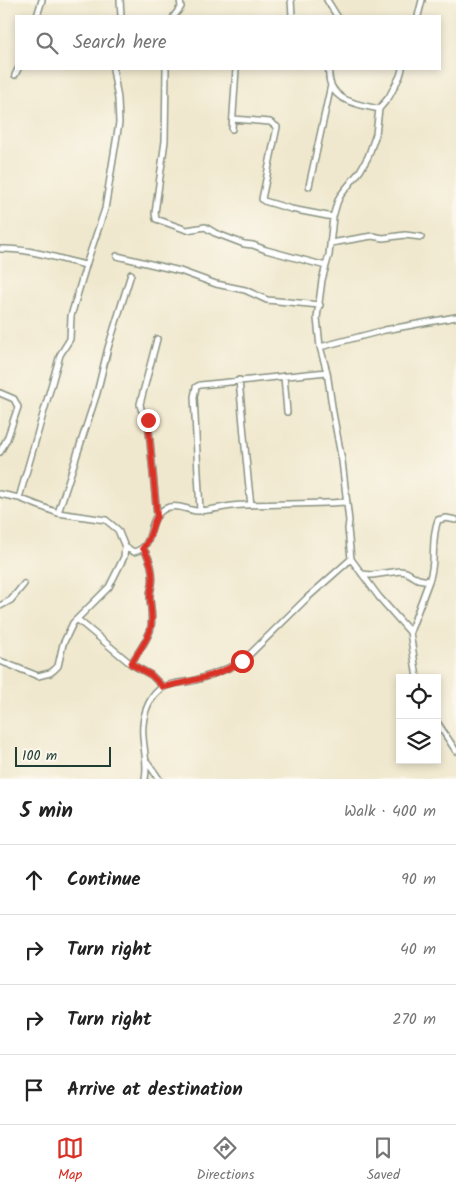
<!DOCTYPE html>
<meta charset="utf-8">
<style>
body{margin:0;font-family:Kalam,sans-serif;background:#f2f2f2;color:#222}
.controls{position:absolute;right:15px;bottom:15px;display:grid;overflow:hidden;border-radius:0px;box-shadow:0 2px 8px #0003}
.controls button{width:45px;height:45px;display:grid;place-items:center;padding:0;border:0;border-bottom:1px solid #e0e0e0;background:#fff;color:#222;font:25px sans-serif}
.scale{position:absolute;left:15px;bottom:12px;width:96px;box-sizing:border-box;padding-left:5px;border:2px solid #1f3d34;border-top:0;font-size:14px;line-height:18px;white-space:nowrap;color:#1f3d34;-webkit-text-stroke:4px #fbf7ec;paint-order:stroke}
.stop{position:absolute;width:15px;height:15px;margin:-11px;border:4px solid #d93025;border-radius:50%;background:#fff}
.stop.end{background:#d93025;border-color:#fff;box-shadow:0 1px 5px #0008}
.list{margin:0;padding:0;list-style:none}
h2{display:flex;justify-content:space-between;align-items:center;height:65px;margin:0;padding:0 20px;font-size:21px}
h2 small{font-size:16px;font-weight:400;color:#767676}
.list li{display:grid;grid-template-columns:32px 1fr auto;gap:15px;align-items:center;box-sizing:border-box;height:70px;padding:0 20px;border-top:1px solid #e0e0e0}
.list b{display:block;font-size:19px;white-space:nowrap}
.list em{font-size:16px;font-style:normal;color:#767676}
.icon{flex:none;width:28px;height:28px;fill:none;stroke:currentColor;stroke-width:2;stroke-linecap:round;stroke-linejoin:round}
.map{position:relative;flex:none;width:456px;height:779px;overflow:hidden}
.search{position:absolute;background:#fff;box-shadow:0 2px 8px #0003;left:15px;right:15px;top:15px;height:55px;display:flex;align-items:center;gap:12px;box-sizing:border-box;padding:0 18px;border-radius:0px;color:#767676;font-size:19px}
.sheet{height:345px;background:#fff}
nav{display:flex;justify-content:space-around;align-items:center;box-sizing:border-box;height:70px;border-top:1px solid #e0e0e0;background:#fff;font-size:14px;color:#767676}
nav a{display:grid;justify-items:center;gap:2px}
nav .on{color:#d93025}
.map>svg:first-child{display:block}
</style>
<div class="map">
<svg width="456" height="779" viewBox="0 0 456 779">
<rect width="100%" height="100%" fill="#fbf7ec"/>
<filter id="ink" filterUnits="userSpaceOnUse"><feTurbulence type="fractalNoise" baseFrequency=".02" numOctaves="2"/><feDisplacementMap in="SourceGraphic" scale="10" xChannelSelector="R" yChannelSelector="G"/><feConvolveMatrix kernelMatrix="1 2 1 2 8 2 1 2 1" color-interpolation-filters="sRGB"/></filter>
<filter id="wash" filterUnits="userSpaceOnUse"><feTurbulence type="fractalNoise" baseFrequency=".0096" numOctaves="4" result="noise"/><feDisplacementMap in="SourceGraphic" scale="20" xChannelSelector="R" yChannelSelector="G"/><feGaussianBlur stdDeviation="1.12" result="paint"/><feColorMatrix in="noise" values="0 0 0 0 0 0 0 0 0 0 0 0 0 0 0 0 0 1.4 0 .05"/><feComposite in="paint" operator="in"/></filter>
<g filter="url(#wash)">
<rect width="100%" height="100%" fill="#f0e8ce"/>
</g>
<g filter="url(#ink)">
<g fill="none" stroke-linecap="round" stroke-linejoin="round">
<g stroke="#889281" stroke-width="8">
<path id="minor" d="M 120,0 L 121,16
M 291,0 L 292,16
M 327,0 L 337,16
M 37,16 L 42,0
M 174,16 L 181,7 L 180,0
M 418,16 L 422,0
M 166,69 L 165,141 L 155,213 L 156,219 L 187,230 L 205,227 L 215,233 L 244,244 L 253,245 L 266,250 L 326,266
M 329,69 C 326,100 355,104 379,109
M 402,69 L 400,76 L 389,97 L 379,109 L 376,134 L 368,157 L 360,171 L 340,196 L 337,203 L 333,217 L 329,255 L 322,280 L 317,318 L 320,347 L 327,372 L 333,413 L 342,461 L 349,521 L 348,529 L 351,559 L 379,597 L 410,632 L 417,678
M 15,75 L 18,69
M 233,119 L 270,122 L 277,127 L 262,199 L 264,201 L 291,209 L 333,217
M 232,129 L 236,69
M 309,186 L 331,85
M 331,243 L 372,236 L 383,238 L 405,235 L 421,237
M 0,249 C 29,248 58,259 86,265
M 117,256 L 180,271 L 216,284 L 245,290 L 267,300 L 320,305
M 320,347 L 385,330 L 456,317
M 284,376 L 287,412
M 239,380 C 243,422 246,464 251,505
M 0,393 L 14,399 L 18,407 L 7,439 L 0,452
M 0,494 L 19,498 L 58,513 L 106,520 L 118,530 L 125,547 L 124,557 L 109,587 L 73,623 L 63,644 L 58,666 L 54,670 L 50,673 L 38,676 L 0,661
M 19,498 L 60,355 L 70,339 L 71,316 L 88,259 L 105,209 L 119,123 L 118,99 L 113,69
M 200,511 L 194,397 L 196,387 L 200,385 L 327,372
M 58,513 L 97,393 L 108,348 L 131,274
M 157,516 L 148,420 L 141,409 L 140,404 L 157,339
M 125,547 L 134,552 C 159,545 143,516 169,507 C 180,504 188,511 199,511 C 214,510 229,505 244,505 C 279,504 313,504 347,502
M 362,574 L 372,575 L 400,571 L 406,572 L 418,579 L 429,581 C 437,561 430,540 438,520 L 446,518 L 456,520
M 0,606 L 11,600 L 24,584
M 77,619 L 131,664 L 151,675 L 163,687
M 410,632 L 429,581
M 131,664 C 137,654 146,642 150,631 C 154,619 150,607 150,596 C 150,592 151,589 152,585 C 154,572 150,558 143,548
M 437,722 L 456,751
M 148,763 L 159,779
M 145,779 C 149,760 141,743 143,725 C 144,712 150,695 162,688 C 170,682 186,683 196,680 C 211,675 229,669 243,661 L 307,598 L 351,559"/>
</g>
<use href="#minor" stroke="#fff" stroke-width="5"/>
</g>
</g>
<g fill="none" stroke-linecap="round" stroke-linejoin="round" filter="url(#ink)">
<path stroke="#d93025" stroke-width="6" d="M 148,420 L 157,516 C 151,526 151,540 143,548 C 150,558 154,572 152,585 C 151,589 150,592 150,596 C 150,607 154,619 150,631 C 146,642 137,654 131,664 L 151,675 L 163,687 C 190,681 219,676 242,661"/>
</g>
</svg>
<div class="controls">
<button><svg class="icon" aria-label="locate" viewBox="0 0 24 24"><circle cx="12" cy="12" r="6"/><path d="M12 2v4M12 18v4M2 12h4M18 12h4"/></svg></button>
<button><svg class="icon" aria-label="layers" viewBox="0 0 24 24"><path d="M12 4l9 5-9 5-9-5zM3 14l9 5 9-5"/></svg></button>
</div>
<div class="scale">100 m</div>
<div class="stop" style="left:242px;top:661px"></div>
<div class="stop end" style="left:148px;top:420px"></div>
<div class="search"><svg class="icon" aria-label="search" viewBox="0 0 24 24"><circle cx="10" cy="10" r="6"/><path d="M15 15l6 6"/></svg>Search here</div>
</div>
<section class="sheet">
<h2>5 min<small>Walk · 400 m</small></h2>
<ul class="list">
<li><svg class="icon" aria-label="ahead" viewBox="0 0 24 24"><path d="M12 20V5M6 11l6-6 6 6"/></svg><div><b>Continue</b></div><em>90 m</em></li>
<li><svg class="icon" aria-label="right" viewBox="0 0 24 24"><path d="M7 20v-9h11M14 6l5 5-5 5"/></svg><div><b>Turn right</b></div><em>40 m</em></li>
<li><svg class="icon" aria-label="right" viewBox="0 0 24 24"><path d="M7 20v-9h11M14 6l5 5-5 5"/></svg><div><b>Turn right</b></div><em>270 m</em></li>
<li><svg class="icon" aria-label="arrive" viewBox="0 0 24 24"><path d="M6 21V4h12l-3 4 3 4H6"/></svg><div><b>Arrive at destination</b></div></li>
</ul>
</section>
<nav>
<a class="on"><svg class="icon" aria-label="map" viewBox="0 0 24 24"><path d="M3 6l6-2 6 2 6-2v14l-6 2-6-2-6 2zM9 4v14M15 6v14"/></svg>Map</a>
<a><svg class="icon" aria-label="directions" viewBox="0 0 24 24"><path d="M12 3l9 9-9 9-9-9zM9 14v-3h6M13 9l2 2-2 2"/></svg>Directions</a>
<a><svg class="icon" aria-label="saved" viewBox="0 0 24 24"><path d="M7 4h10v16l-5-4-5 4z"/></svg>Saved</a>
</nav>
